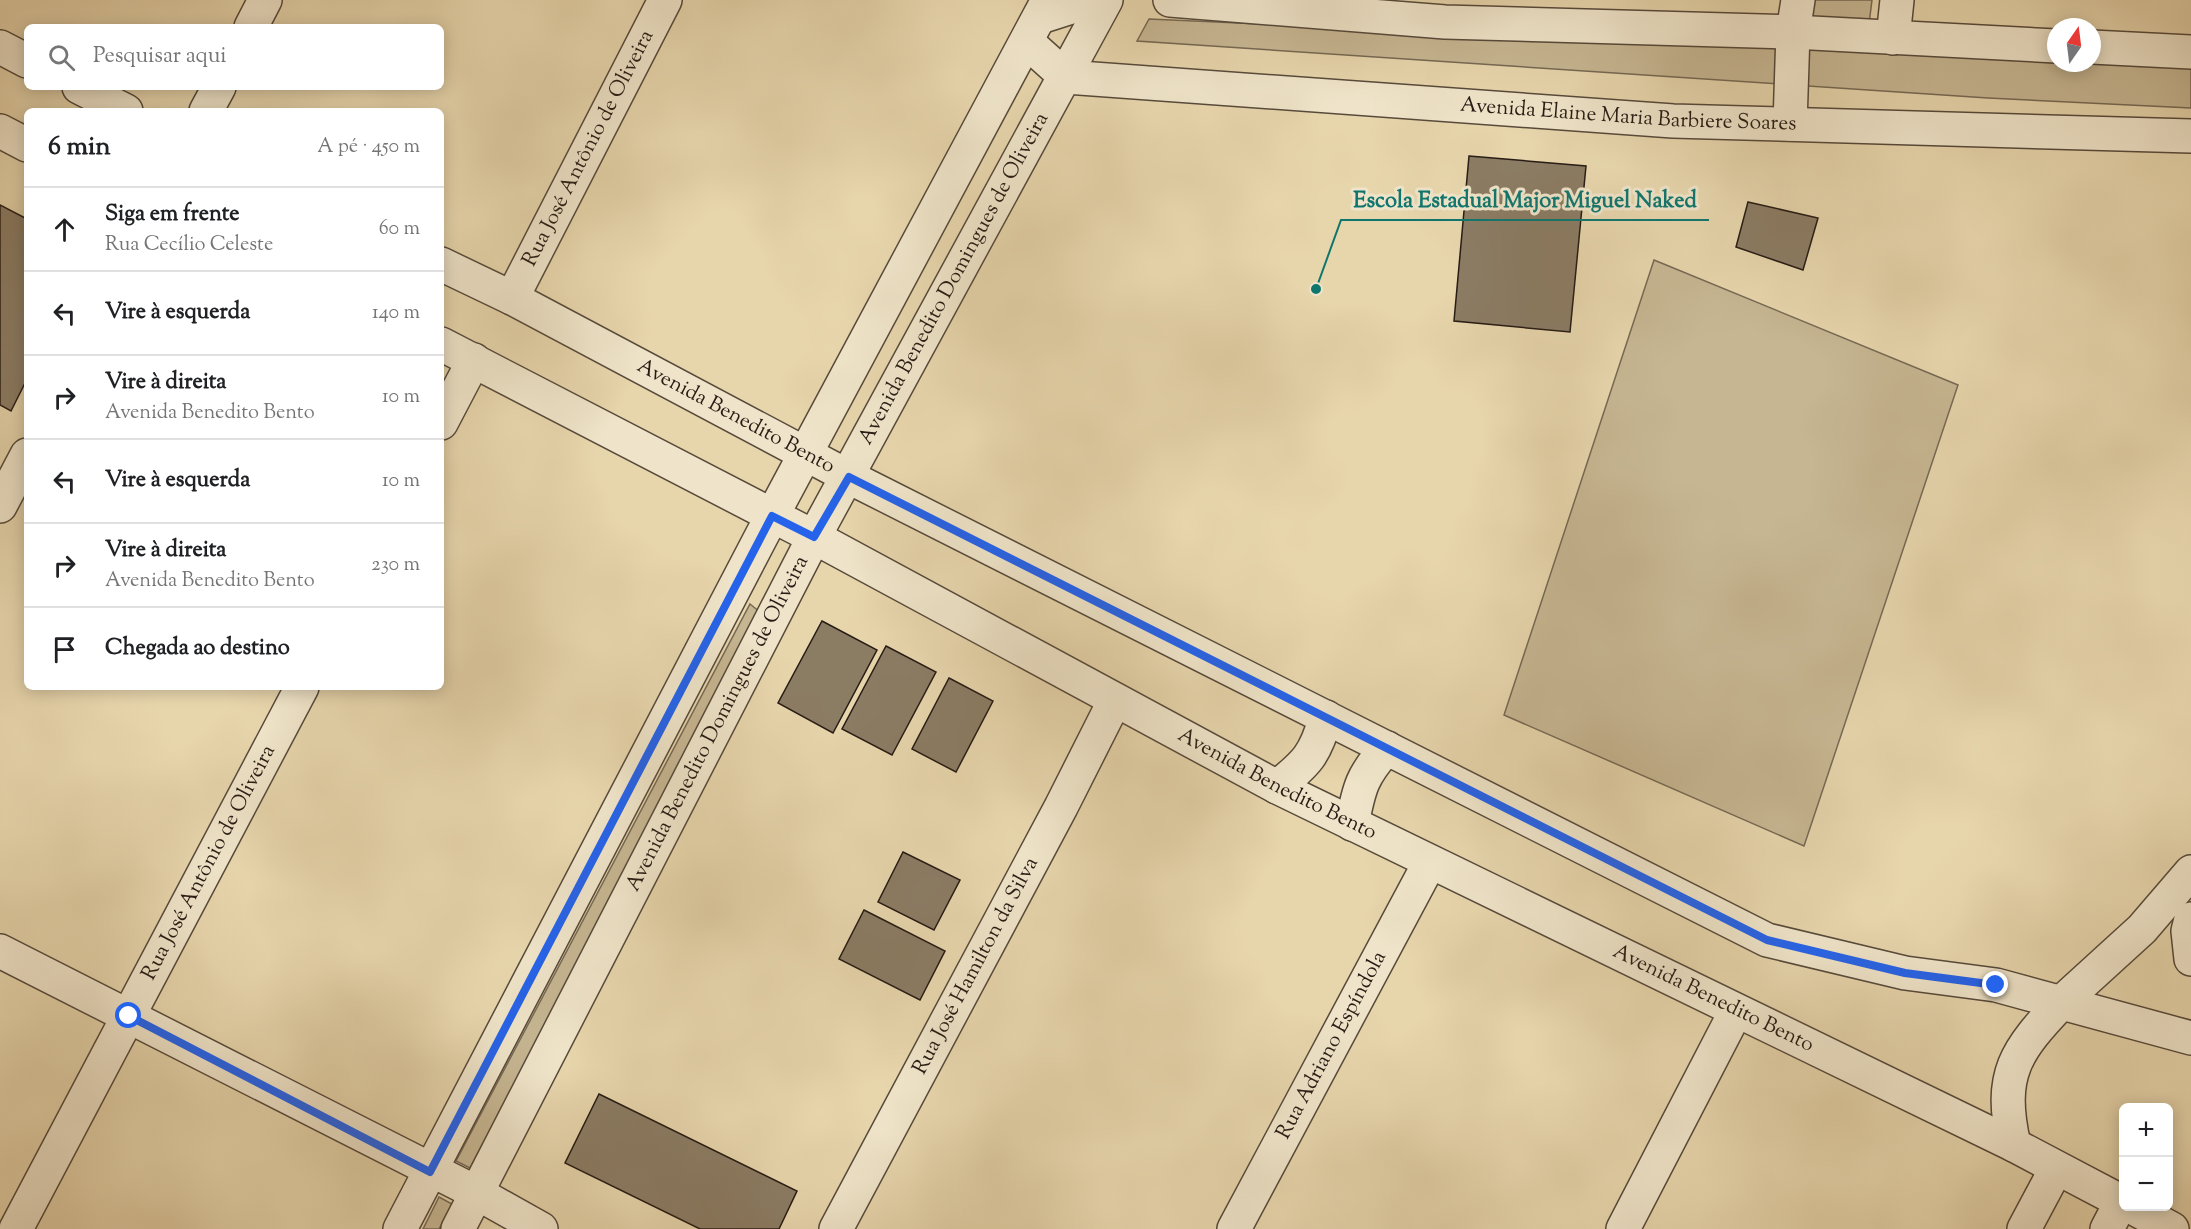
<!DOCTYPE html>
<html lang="pt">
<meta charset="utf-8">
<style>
body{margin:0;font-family:"Sorts Mill Goudy",serif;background:#f6f6f6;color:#202124}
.controls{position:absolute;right:18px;bottom:18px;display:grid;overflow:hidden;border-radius:9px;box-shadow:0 3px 15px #0003}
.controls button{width:54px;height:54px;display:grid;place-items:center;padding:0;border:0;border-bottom:2px solid #e0e0e0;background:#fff;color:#202124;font:30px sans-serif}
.compass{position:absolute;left:2047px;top:18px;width:54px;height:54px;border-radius:50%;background:#fff;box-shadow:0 3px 15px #0003;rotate:14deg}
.stop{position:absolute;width:18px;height:18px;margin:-14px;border:4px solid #2563eb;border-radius:50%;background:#fff}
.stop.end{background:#2563eb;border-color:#fff;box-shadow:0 2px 6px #0008}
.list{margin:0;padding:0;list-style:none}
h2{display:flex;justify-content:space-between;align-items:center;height:78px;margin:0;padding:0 24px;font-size:26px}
h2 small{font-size:20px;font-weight:400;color:#757577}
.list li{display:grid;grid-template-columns:39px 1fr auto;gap:18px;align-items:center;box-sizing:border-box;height:84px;padding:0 24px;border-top:2px solid #e0e0e0}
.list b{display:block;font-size:22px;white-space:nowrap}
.list p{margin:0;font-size:20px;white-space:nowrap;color:#757577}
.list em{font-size:20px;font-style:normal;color:#757577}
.icon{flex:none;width:33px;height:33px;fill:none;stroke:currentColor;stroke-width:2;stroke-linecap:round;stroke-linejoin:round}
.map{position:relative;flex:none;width:2191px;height:1229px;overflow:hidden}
.search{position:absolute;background:#fff;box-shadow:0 3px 15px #0003;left:24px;top:24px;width:420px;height:66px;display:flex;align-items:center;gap:15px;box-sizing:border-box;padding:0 21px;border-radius:9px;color:#757577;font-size:22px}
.panel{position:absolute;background:#fff;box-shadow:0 3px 15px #0003;left:24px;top:108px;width:420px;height:582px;border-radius:9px}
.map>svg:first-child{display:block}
</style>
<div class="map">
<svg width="2191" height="1229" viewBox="0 0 2191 1229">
<rect width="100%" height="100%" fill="#e7d5ac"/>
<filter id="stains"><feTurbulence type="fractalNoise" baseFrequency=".00333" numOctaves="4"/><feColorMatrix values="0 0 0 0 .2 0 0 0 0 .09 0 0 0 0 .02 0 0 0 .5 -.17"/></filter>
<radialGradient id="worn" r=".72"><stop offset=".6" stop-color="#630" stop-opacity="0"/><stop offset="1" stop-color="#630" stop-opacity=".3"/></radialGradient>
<path fill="#c6b692" stroke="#766954" stroke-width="1.5" d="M 1811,0 L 1872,0 L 1869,24 L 1808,21 Z
M 1149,19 L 2056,59 L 2056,63 L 2191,65 L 2191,108 L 1988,98 L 1137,41 Z
M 1654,260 L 1958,385 L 1804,846 L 1504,715 Z
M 750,604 L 761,613 L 470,1168 L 456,1161 Z
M 439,1197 L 452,1204 L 439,1229 L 423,1229 Z"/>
<path fill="#8b7c64" stroke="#271c15" stroke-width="1.5" d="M 1469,156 L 1586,166 L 1570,332 L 1454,321 Z
M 1748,202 L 1818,218 L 1803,270 L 1736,247 Z
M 0,205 L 27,219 L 27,379 L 11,411 L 0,405 Z
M 822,621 L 877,650 L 833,733 L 778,703 Z
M 886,646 L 936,672 L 892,755 L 842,729 Z
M 949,678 L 993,701 L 956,772 L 912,749 Z
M 903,852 L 960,880 L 934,930 L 878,902 Z
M 864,910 L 945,951 L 920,1000 L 839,959 Z
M 599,1094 L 797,1191 L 779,1229 L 700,1229 L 565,1163 Z"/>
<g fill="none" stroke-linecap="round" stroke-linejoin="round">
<g stroke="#574a3b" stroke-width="36">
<g id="minor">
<path d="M 251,27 L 265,0"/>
<path d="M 206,111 L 219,87"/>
<path id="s1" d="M 512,298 L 665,0"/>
<path d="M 441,423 L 474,360"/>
<path d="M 0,506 L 27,455"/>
<path d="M 2191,919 L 2188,931 L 2191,959"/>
<path d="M 0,951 L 477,1193 L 541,1229"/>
<path d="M 2063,1001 L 2142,929 L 2191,872"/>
<path id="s2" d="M 16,1229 L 302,687"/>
<path id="s3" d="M 836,1229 L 1061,807 L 1115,700"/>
<path id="s4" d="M 1234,1229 L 1430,862"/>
<path d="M 1623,1229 L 1736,1011"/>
</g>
</g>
<g stroke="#574a3b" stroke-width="36">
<g id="tertiary">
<path d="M 1170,0 L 1445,22 L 1793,32 L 2056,46"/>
<path d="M 1040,17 L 1093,0"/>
<path d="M 1893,38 L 1897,0"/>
<path id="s5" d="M 1027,42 L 1066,77 L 1673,121 L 2191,136"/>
<path d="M 0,47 L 27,61"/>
<path d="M 2092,47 L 2191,52"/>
<path d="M 79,87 L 126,111"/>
<path d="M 1790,124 L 1793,32 L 1798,0"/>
<path d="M 0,131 L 27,145"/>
<path id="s6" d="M 441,264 L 512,298 L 849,477 L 1767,940 L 1905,973 L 1996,985 L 2191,1038"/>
<path id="s7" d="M 441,344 L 814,537 L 1277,787 L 2014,1145 L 2124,1203"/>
<path d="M 1277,787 C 1307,763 1315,755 1326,717"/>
<path d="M 1352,824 C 1359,788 1362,775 1387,748"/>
<path d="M 2014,1145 C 1998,1074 2015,1051 2063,1001"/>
<path d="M 2130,1206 L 2172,1229"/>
<path d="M 400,1229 L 772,516 L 1048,0"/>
<path id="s8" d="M 458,1229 L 814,537 L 1106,0"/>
<path d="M 2024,1229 L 2056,1169"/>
<path d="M 2107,1229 L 2121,1202"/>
</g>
</g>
<use href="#minor" stroke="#efe4c9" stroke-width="33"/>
<use href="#tertiary" stroke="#efe4c9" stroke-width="33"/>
</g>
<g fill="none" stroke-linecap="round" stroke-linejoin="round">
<path stroke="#2563eb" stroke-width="8" d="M 129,1016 L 430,1172 L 772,516 L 814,537 L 849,477 L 1767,940 L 1905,973 L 1996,985"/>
</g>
<g text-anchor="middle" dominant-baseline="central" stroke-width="6" stroke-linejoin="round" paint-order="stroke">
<g font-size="21" fill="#271c15" stroke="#efe4c9">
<text stroke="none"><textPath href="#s5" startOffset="616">Avenida Elaine Maria Barbiere Soares</textPath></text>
<text stroke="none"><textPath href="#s1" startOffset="168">Rua José Antônio de Oliveira</textPath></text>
<text stroke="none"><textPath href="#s8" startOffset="1072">Avenida Benedito Domingues de Oliveira</textPath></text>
<text stroke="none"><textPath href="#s6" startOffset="332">Avenida Benedito Bento</textPath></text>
<text stroke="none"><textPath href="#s8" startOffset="568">Avenida Benedito Domingues de Oliveira</textPath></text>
<text stroke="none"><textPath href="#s7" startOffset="945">Avenida Benedito Bento</textPath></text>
<text stroke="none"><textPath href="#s2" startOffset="414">Rua José Antônio de Oliveira</textPath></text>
<text stroke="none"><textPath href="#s3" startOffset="298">Rua José Hamilton da Silva</textPath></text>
<text stroke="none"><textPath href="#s7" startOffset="1431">Avenida Benedito Bento</textPath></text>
<text stroke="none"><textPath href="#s4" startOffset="208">Rua Adriano Espíndola</textPath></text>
</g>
</g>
<path fill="none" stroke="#0f766e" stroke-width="2" d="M1316 289L1341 220H1709"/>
<circle fill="#0f766e" stroke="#efe4c9" stroke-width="2" cx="1316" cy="289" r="6"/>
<g font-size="22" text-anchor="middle" font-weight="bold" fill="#0f766e" stroke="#efe4c9" stroke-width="6" stroke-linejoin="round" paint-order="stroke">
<text x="1525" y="207">Escola Estadual Major Miguel Naked</text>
</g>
<rect width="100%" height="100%" filter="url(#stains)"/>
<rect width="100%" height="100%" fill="url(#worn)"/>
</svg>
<div class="controls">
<button>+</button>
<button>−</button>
</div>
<svg class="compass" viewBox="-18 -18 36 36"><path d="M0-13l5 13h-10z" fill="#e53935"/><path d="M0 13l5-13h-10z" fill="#757577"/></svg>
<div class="stop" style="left:129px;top:1016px"></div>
<div class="stop end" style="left:1996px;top:985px"></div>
<div class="search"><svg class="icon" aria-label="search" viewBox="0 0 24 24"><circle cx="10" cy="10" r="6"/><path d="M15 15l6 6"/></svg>Pesquisar aqui</div>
<section class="panel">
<h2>6 min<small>A pé · 450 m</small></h2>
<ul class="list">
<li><svg class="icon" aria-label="ahead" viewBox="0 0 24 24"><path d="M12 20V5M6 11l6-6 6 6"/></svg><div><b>Siga em frente</b><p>Rua Cecílio Celeste</p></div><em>60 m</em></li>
<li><svg class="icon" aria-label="left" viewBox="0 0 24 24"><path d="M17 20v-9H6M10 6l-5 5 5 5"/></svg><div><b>Vire à esquerda</b></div><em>140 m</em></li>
<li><svg class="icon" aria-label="right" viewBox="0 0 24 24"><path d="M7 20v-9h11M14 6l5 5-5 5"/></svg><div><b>Vire à direita</b><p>Avenida Benedito Bento</p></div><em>10 m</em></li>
<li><svg class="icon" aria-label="left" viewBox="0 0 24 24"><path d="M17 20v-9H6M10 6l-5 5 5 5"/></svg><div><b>Vire à esquerda</b></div><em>10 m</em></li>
<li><svg class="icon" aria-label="right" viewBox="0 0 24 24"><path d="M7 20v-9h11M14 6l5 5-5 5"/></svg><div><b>Vire à direita</b><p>Avenida Benedito Bento</p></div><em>230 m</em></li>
<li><svg class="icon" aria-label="arrive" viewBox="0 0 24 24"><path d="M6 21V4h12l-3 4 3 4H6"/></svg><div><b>Chegada ao destino</b></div></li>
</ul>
</section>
</div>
